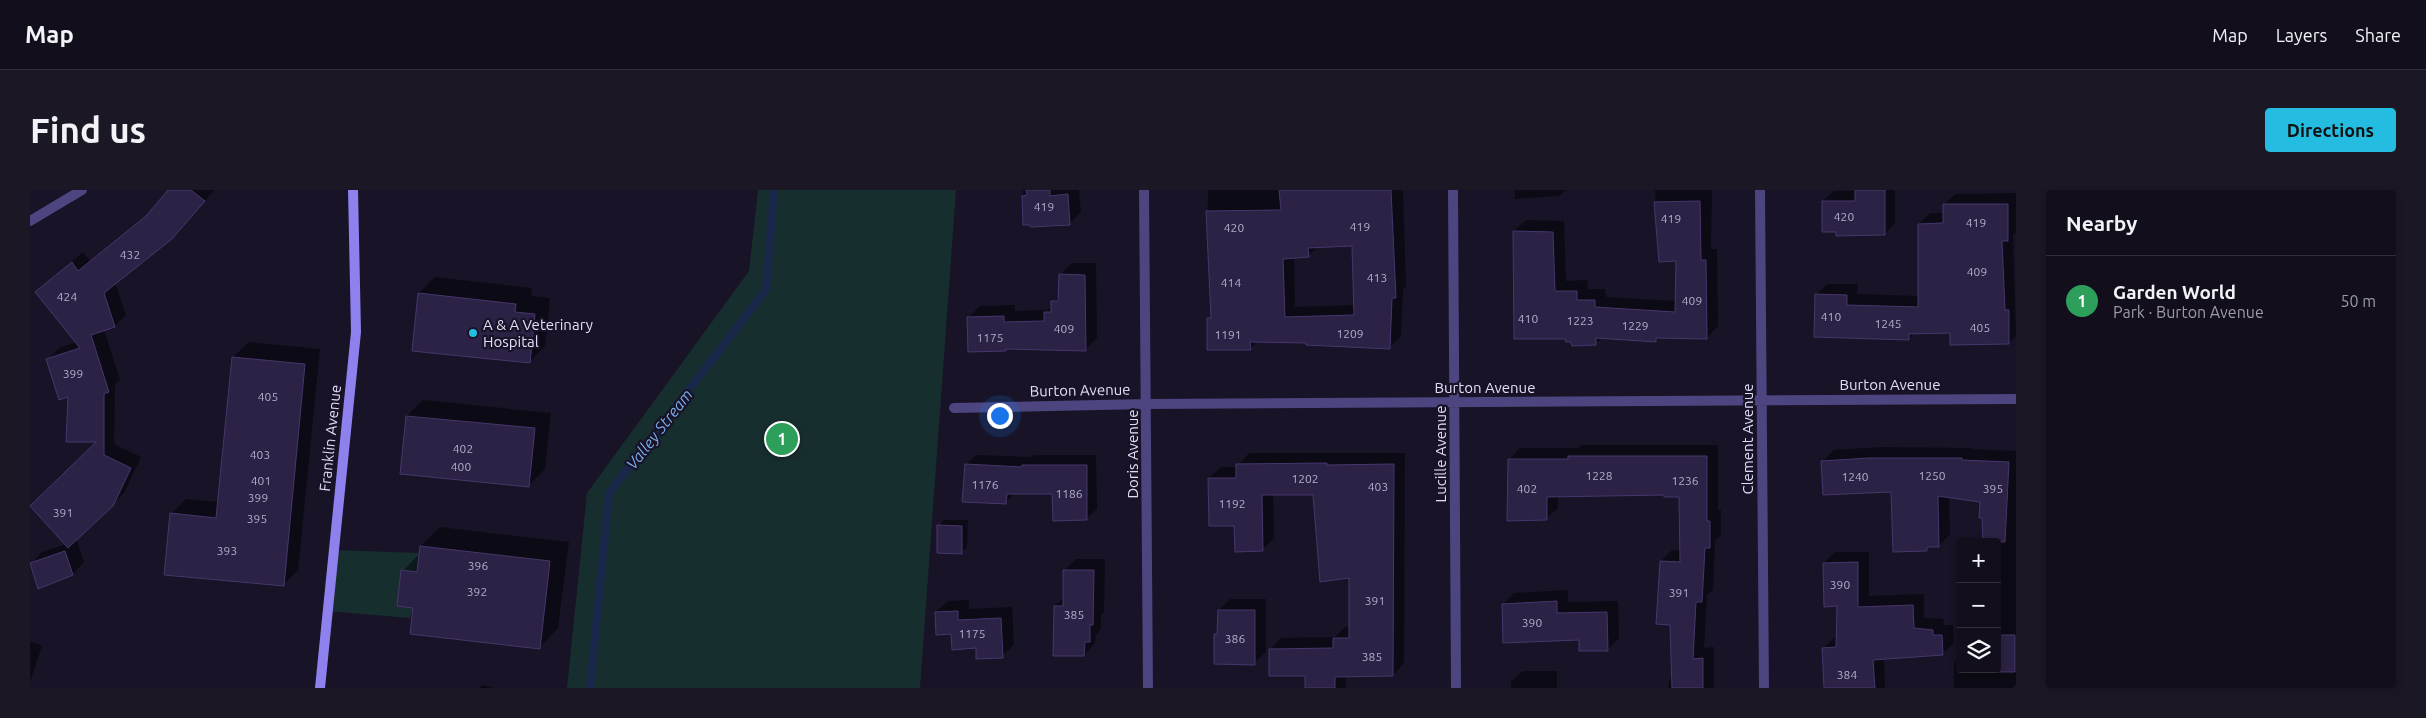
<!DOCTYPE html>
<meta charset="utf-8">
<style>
body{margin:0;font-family:Ubuntu,sans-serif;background:#1b1725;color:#f1f3f6}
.controls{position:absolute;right:15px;bottom:15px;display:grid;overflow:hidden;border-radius:5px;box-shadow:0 2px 8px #0003}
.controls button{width:45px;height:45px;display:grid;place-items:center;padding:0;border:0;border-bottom:1px solid #312e3b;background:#120e1c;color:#f1f3f6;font:25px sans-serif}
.you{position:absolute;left:969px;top:225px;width:18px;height:18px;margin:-12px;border:4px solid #fff;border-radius:50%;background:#1a73e8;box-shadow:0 0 0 8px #1a73e833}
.badge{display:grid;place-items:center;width:32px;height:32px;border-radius:50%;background:#24bce0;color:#fff;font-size:16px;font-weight:700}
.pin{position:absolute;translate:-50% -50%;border:2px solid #fff;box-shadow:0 1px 5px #0006}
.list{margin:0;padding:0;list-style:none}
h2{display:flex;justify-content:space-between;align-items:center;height:65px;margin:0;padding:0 20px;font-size:21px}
h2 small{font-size:16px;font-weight:400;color:#9c9ca3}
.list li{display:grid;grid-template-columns:32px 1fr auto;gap:15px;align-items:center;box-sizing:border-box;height:90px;padding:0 20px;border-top:1px solid #312e3b}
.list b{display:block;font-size:19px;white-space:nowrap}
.list p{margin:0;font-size:16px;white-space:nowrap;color:#9c9ca3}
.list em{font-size:16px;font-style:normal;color:#9c9ca3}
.icon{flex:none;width:28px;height:28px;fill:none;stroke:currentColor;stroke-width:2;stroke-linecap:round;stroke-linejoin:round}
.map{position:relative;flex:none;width:1986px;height:498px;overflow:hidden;border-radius:5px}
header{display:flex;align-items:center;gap:30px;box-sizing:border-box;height:70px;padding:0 25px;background:#120e1c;border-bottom:1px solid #312e3b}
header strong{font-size:24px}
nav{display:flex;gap:28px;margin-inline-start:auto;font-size:18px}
.intro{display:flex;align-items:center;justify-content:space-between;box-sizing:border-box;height:120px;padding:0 30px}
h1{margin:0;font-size:35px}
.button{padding:12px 22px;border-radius:5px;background:#24bce0;color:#111;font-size:18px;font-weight:700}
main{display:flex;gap:30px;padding:0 30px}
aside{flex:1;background:#120e1c;border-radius:5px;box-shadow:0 2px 8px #0003}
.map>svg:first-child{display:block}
</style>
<header>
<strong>Map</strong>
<nav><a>Map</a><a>Layers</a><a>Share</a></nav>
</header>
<div class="intro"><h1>Find us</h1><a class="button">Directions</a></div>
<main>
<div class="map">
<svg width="1986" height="498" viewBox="0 0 1986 498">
<rect width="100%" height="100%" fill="#181326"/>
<path fill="#172e2f" d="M 728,0 L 926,0 L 890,498 L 537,498 L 557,303 L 719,81 Z
M 304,360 L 389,363 L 387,382 L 371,381 L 367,416 L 383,418 L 380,428 L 297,421 Z"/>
<path fill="#0007" fill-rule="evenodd" d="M 140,0 L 184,0 L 153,36 L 85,92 L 96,125 L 84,136 L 74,140 L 90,190 L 85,194 L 84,254 L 111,267 L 94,303 L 46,349 L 54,372 L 43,384 L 9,398 L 1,374 L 12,362 L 36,354 L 69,251 L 18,169 L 29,158 L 47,152 L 7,102 L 53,62 L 60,71 L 123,20 Z
M 993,0 L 1049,0 L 1051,22 L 1039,34 L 995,33 Z
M 1178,0 L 1373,0 L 1376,96 L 1373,100 L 1371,146 L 1360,157 L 1228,151 L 1220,159 L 1178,129 L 1182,125 L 1180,53 L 1177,53 ZM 1324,55 L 1325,115 L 1265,117 L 1264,67 L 1278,66 L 1288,56 Z
M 1485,0 L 1536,0 L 1529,6 L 1485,9 Z
M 1625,0 L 1682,0 L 1681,59 L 1687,59 L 1688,136 L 1677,148 L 1629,147 L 1626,150 L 1573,147 L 1565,154 L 1543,154 L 1484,41 L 1496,30 L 1534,31 L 1536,91 L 1557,90 L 1558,99 L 1575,99 L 1576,107 L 1647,111 L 1647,69 L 1630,70 Z
M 1865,0 L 1865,33 L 1855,44 L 1793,11 L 1804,1 Z
M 1986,3 L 1986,42 L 1983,45 L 1986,146 L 1978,153 L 1921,142 L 1885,142 L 1879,149 L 1786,105 L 1797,94 L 1828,94 L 1827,104 L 1889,106 L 1889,34 L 1900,23 L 1914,23 L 1914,15 L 1925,4 Z
M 1042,73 L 1066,73 L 1067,148 L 1055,160 L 977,158 L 975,160 L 938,128 L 950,116 L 985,115 L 985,121 L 1018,120 L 1030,104 L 1030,85 Z
M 405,87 L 502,98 L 501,106 L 520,108 L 515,156 L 499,172 L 389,103 Z
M 219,152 L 290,159 L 268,380 L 253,395 L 141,324 L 156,309 L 189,312 L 203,167 Z
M 393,210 L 521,223 L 515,279 L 499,295 L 377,226 Z
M 1551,255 L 1688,255 L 1688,320 L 1691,320 L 1691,345 L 1685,351 L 1683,400 L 1677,405 L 1674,458 L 1684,457 L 1684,498 L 1638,498 L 1639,491 L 1643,487 L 1642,433 L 1631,371 L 1642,360 L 1651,360 L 1650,306 L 1635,304 L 1528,305 L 1528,318 L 1516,329 L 1479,270 L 1490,258 L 1548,258 Z
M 1851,257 L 1943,258 L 1943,259 L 1986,261 L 1986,498 L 1924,498 L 1924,473 L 1930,467 L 1930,479 L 1967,479 L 1967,352 L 1954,352 L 1951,311 L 1919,306 L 1920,344 L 1909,356 L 1901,356 L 1897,360 L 1863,300 L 1793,271 L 1804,260 Z
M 1219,263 L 1375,263 L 1374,473 L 1363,485 L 1316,485 L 1316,498 L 1277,498 L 1277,484 L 1240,460 L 1251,448 L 1305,447 L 1315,437 L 1320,437 L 1321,386 L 1284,304 L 1243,304 L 1244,348 L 1232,360 L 1206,334 L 1179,288 L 1191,277 L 1207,277 Z
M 946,265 L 1001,267 L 1004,265 L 1066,265 L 1067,319 L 1056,329 L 1024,303 L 985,303 L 976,312 L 936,275 Z
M 914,330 L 938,330 L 937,357 L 931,362 L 909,336 Z
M 410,337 L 539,352 L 528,438 L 509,458 L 385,417 L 373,381 L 390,363 L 391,356 Z
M 1805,362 L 1839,362 L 1839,406 L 1894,404 L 1894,428 L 1914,429 L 1913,435 L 1923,435 L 1924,453 L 1912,464 L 1854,468 L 1855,498 L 1794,498 L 1794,458 L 1805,447 L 1808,447 L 1808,415 L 1794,373 Z
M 1046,369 L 1075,369 L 1074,422 L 1071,425 L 1071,439 L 1066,445 L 1065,453 L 1054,465 L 1025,416 L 1034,407 L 1035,380 Z
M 1538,400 L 1538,412 L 1588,411 L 1589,448 L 1577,460 L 1473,415 L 1484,403 Z
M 1200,409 L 1236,409 L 1236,462 L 1224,473 L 1185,444 L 1188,441 L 1189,420 Z
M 939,410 L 939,419 L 982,417 L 984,455 L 972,466 L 947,457 L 922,443 L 906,422 L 918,411 Z
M 0,451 L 12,456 L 0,492 Z
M 1493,481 L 1527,481 L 1527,498 L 1481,498 L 1481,492 Z
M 453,495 L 464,498 L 449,498 Z"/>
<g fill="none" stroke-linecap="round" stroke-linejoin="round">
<path stroke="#18274a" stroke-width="8" d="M 560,498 L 579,303 L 736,100 L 744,0"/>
</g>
<path fill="#2c2245" stroke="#47376d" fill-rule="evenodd" d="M 138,0 L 161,0 L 175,11 L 142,49 L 74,103 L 85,137 L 61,145 L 79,202 L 74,204 L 74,265 L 101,278 L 83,316 L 38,358 L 0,316 L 66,252 L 36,252 L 38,207 L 29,210 L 16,169 L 50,158 L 5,102 L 42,72 L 48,81 L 116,26 Z
M 996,0 L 1020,0 L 1020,6 L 1038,4 L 1040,35 L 1000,37 L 1000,35 L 993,35 L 992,6 L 997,5 Z
M 1249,0 L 1361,0 L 1366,108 L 1362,108 L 1360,159 L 1276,155 L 1276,153 L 1220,152 L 1221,160 L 1177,160 L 1177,128 L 1181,128 L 1176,21 L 1251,20 ZM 1322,56 L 1324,125 L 1255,127 L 1253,69 L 1279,67 L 1278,58 Z
M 1825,0 L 1855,0 L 1855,45 L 1806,46 L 1806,42 L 1792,42 L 1792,11 L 1825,11 Z
M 1670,11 L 1671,70 L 1676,70 L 1677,149 L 1626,148 L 1626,152 L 1566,148 L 1566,155 L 1542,156 L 1541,152 L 1536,152 L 1535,149 L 1484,149 L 1483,41 L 1523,42 L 1525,101 L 1547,101 L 1547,110 L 1565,110 L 1565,117 L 1645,122 L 1646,71 L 1629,72 L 1624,12 Z
M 1913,14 L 1978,14 L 1978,51 L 1972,51 L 1975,120 L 1979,120 L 1979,154 L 1920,155 L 1920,143 L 1879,144 L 1879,150 L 1784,147 L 1785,104 L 1817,105 L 1817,115 L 1888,117 L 1888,34 L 1913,33 Z
M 1029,84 L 1055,85 L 1056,161 L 976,159 L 976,161 L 938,162 L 937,127 L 974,126 L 974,132 L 1014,131 L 1014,122 L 1021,122 L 1021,111 L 1028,111 Z
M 388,103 L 486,114 L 485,122 L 505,124 L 500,173 L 382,161 Z
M 202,167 L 275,174 L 254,396 L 134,385 L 140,323 L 186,328 Z
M 376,226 L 505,238 L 499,297 L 370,284 Z
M 1538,266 L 1677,266 L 1677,331 L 1680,331 L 1680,358 L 1675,358 L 1672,412 L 1666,412 L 1663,469 L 1673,468 L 1673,498 L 1642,498 L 1640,435 L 1626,434 L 1630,371 L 1650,372 L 1649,307 L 1634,307 L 1634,305 L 1517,307 L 1517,330 L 1477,331 L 1478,269 L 1538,269 Z
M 1839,268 L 1932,268 L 1932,270 L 1979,272 L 1975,352 L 1953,352 L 1952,328 L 1949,328 L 1950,312 L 1908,306 L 1909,357 L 1897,357 L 1897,361 L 1863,362 L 1861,302 L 1793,305 L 1791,271 Z
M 1297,273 L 1297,275 L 1364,274 L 1363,486 L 1305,487 L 1305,498 L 1275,498 L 1275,486 L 1239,486 L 1239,459 L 1303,458 L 1303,448 L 1319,448 L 1319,388 L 1290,392 L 1283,305 L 1232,305 L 1233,361 L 1205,362 L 1204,336 L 1179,336 L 1178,288 L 1206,288 L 1206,274 Z
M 935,274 L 992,277 L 992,275 L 1057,275 L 1057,330 L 1023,331 L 1022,304 L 977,304 L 976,314 L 932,312 Z
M 907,335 L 932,336 L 932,364 L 907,363 Z
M 390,356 L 520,371 L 510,459 L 380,444 L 383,418 L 367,416 L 371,380 L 387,382 Z
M 35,361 L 43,385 L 8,399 L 0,373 Z
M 1828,372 L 1828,417 L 1883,415 L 1884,438 L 1903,440 L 1903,445 L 1912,445 L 1913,465 L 1843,470 L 1845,498 L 1794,498 L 1792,458 L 1806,457 L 1807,416 L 1794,417 L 1793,373 Z
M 1033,380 L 1064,380 L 1063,435 L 1060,435 L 1060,452 L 1055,452 L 1054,466 L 1023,466 L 1024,416 L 1033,416 Z
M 1527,411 L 1527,423 L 1577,422 L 1578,461 L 1549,461 L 1549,450 L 1473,453 L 1472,414 Z
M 1188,420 L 1225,420 L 1225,475 L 1184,474 L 1184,444 L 1187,444 Z
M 928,421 L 928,430 L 971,428 L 973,468 L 946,469 L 946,458 L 922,460 L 921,444 L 906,445 L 905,422 Z
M 1967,445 L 1985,445 L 1985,482 L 1944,482 L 1944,479 L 1967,479 Z"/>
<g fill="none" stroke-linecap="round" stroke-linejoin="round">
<path stroke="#4c457f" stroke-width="10" d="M 1114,0 L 1118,498
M 1423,0 L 1426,498
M 1730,0 L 1734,498
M 0,31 L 52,0
M 924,218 L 1117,214 L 1986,209"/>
<path stroke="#8e81ed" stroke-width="10" d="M 290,498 L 326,142 L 323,0"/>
</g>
<circle fill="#24bce0" stroke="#181326" stroke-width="2" cx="443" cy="143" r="5"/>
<g text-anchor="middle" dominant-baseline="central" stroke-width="4.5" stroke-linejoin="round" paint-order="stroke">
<g font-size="12" fill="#b5aecd">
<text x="1014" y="16">419</text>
<text x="1814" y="26">420</text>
<text x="1641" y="28">419</text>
<text x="1946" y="32">419</text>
<text x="1330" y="36">419</text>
<text x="1204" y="37">420</text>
<text x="100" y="64">432</text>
<text x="1947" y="81">409</text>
<text x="1347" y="87">413</text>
<text x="1201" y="92">414</text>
<text x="37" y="106">424</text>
<text x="1662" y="110">409</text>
<text x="1801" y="126">410</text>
<text x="1498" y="128">410</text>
<text x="1550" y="130">1223</text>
<text x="1858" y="133">1245</text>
<text x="1605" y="135">1229</text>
<text x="1950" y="137">405</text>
<text x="1034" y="138">409</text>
<text x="1320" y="143">1209</text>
<text x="1198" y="144">1191</text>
<text x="960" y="147">1175</text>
<text x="43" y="183">399</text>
<text x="238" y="206">405</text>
<text x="433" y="258">402</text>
<text x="230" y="264">403</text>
<text x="431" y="276">400</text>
<text x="1569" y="285">1228</text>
<text x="1902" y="285">1250</text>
<text x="1825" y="286">1240</text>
<text x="1275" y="288">1202</text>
<text x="231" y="290">401</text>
<text x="1655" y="290">1236</text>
<text x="955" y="294">1176</text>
<text x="1348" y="296">403</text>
<text x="1497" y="298">402</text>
<text x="1963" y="298">395</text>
<text x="1039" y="303">1186</text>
<text x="228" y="307">399</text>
<text x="1202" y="313">1192</text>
<text x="33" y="322">391</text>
<text x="227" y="328">395</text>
<text x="197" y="360">393</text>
<text x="448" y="375">396</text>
<text x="1810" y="394">390</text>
<text x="447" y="401">392</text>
<text x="1649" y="402">391</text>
<text x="1345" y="410">391</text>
<text x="1044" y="424">385</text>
<text x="1502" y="432">390</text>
<text x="942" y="443">1175</text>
<text x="1205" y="448">386</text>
<text x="1342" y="466">385</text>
<text x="1817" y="484">384</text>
</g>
<g font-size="15" fill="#e3ddfa" stroke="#181326" text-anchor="start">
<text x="453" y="134">A &amp; A Veterinary<tspan x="453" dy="17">Hospital</tspan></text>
</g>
<g font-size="15" fill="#e3ddfa" stroke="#181326">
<text x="1860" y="194">Burton Avenue</text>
<text x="1455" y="197">Burton Avenue</text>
<text transform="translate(1050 200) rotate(-1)">Burton Avenue</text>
<text transform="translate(300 248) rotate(-84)">Franklin Avenue</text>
<text transform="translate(1717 249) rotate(-90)">Clement Avenue</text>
<text transform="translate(1102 264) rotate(-90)">Doris Avenue</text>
<text transform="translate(1410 264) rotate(-90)">Lucille Avenue</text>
</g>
<g font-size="16" font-style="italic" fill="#79acec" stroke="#181326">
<text transform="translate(629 239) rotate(-52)">Valley Stream</text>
</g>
</g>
</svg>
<div class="controls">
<button>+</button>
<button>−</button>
<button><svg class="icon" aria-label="layers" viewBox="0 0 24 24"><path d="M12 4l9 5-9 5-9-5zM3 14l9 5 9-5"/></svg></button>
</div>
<div class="you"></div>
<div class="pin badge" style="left:752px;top:249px;background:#2e9e5b">1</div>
</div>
<aside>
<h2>Nearby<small></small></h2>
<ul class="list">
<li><span class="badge" style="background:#2e9e5b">1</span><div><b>Garden World</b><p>Park · Burton Avenue</p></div><em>50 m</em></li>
</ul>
</aside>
</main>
